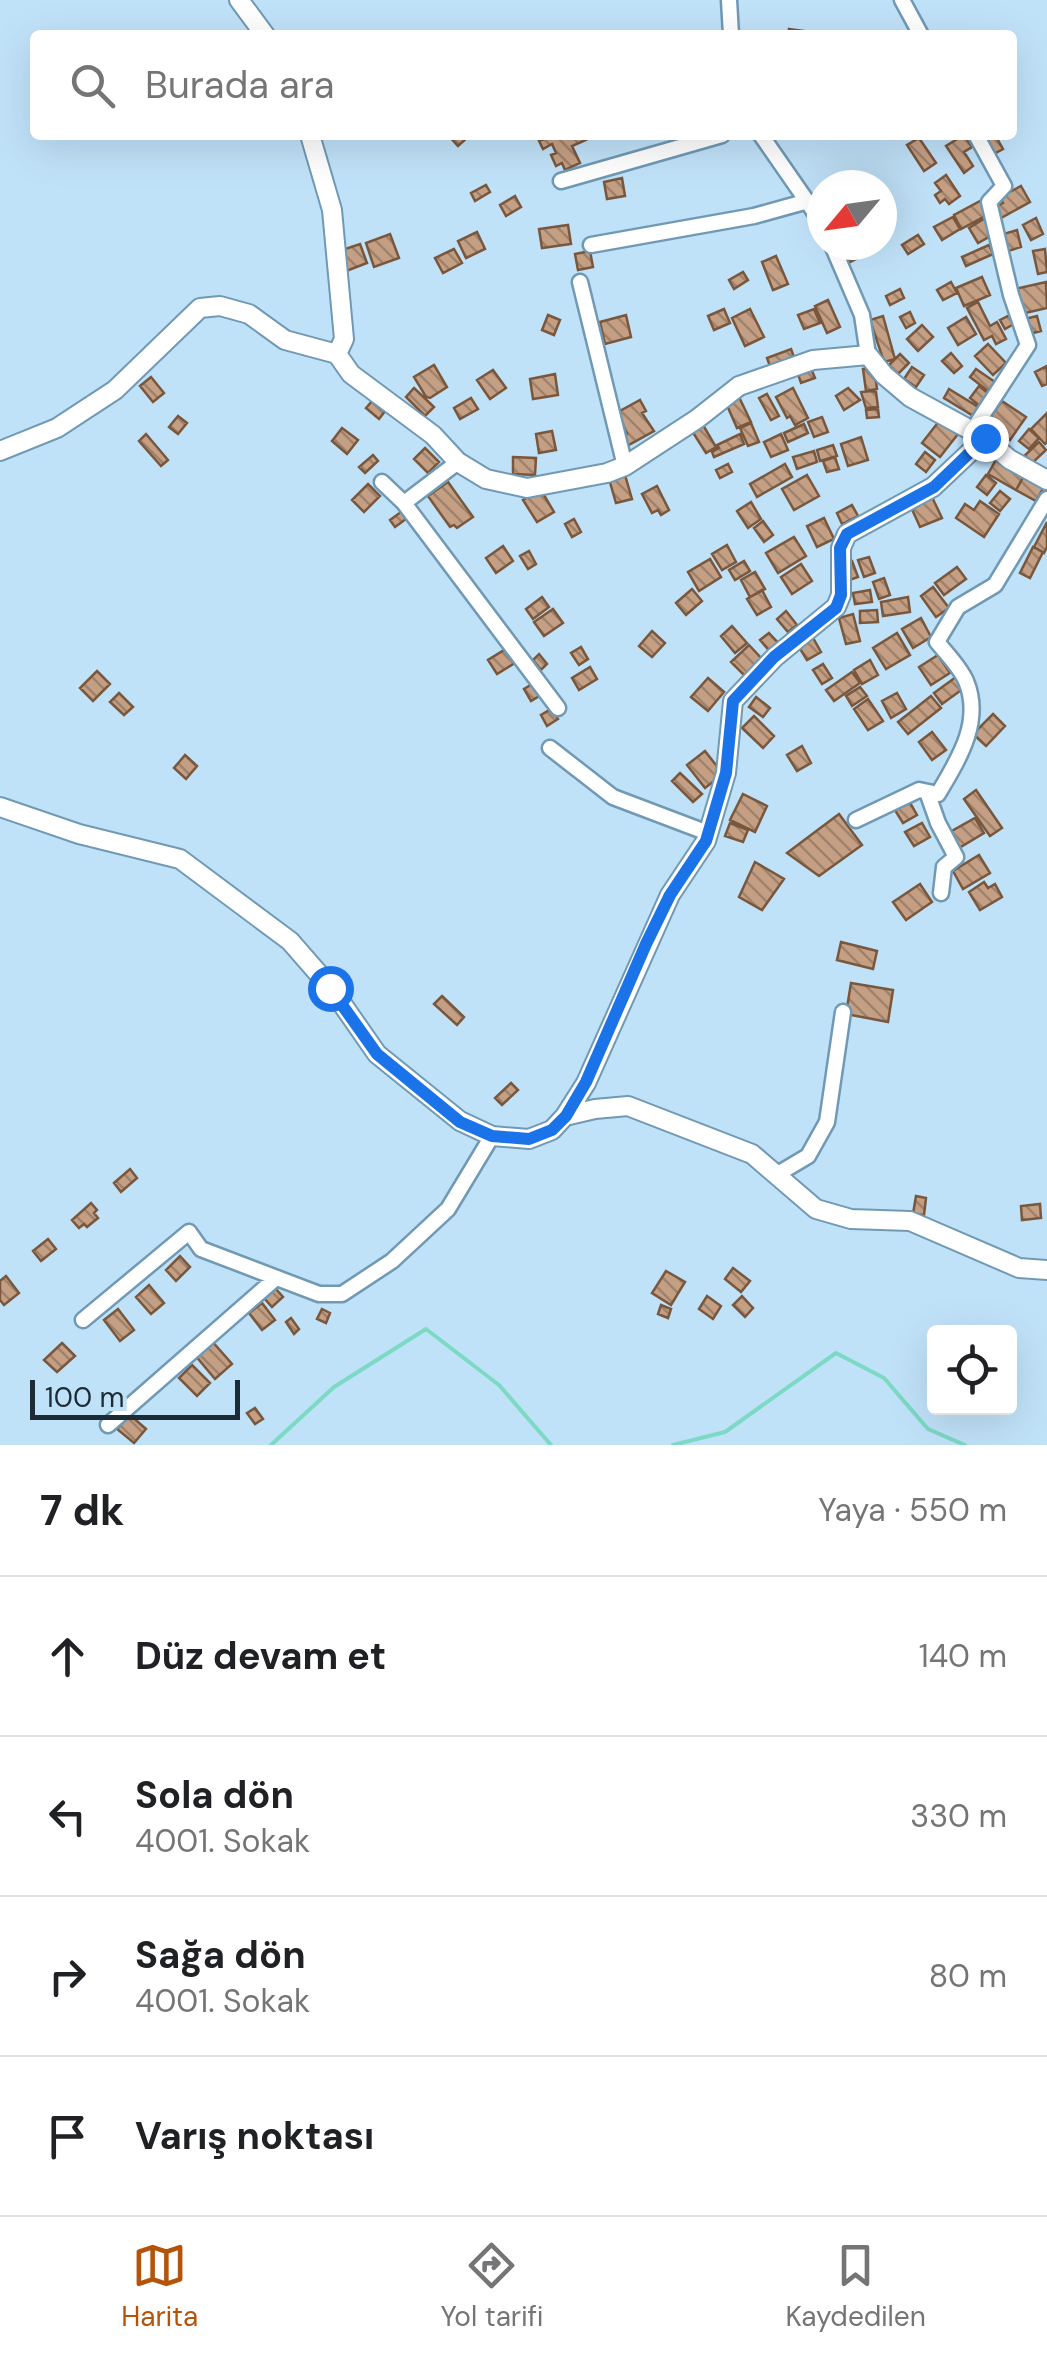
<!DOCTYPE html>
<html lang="tr">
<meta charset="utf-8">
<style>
body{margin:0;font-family:"DM Sans",sans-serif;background:#f2f2f2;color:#202124}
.controls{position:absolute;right:30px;bottom:30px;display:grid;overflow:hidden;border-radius:10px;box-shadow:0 10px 40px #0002}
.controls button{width:90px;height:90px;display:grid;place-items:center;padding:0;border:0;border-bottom:2px solid #e0e0e0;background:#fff;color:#202124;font:50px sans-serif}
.compass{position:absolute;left:807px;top:170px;width:90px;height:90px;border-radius:50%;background:#fff;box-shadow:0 10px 40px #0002;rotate:241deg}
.scale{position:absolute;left:30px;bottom:25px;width:210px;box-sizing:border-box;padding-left:10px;border:5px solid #1b2c37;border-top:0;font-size:28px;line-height:35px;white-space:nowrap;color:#1b2c37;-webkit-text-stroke:8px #c0e2f9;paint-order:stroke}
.stop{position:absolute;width:30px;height:30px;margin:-22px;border:8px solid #1a73e8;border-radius:50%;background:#fff}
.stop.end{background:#1a73e8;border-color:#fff;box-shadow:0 2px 10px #0008}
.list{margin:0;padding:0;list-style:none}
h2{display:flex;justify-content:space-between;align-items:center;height:130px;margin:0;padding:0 40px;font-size:42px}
h2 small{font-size:32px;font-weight:400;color:#757577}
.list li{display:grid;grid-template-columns:65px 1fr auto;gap:30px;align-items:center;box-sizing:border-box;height:160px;padding:0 40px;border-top:2px solid #e0e0e0}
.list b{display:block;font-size:38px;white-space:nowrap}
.list p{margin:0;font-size:32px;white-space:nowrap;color:#757577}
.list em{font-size:32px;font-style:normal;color:#757577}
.icon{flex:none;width:55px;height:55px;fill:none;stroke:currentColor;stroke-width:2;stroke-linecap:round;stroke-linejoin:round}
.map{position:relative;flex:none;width:1047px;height:1445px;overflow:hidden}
.search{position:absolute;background:#fff;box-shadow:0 10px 40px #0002;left:30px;right:30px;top:30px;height:110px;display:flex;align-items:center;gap:25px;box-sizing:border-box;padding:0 35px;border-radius:10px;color:#757577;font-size:38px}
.sheet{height:770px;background:#fff}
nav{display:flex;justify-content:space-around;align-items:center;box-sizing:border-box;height:140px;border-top:2px solid #e0e0e0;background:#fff;font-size:28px;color:#757577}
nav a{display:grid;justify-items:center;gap:5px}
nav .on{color:#b45309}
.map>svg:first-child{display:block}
</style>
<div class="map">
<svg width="1047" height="1445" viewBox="0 0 1047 1445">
<defs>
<pattern id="building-back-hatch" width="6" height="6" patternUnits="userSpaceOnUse" patternTransform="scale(2.5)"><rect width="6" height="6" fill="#c59f83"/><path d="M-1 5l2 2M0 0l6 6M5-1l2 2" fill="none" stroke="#9f826c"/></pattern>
</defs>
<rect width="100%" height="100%" fill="#c0e2f9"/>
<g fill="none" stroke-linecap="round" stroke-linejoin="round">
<path stroke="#7cd9c4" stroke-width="4" d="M 271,1445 L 334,1387 L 426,1329 L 499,1385 L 551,1445
M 673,1445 L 725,1432 L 836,1353 L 884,1378 L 928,1429 L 965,1445"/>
</g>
<path fill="url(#building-back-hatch)" stroke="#79573d" stroke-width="2.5" d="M 789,29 L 819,33 L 819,35 L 788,35 Z
M 448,135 L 466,135 L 468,137 L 458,146 Z
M 553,135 L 589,135 L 590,138 L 572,146 L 580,163 L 565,170 L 562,163 L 556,166 L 551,155 L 556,153 L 552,144 L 543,149 L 539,141 Z
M 964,135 L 972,147 L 964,152 L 973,166 L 964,173 L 946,146 Z
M 978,135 L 995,135 L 1003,149 L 990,156 Z
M 919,138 L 936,163 L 924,171 L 907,145 Z
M 946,175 L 960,196 L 949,204 L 945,199 L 940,203 L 935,195 L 941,191 L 935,183 Z
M 622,178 L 625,196 L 607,199 L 604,182 Z
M 486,185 L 490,192 L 475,201 L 471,193 Z
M 1021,186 L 1030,202 L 1001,218 L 995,207 L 1003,203 L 1000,197 Z
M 515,196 L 521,207 L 506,216 L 500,205 Z
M 982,200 L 989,214 L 961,229 L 954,215 Z
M 953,217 L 960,229 L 942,240 L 934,227 Z
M 987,217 L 996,233 L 978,243 L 969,228 Z
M 1036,218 L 1043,234 L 1031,240 L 1023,225 Z
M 568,225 L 571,244 L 542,248 L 539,229 Z
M 1017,230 L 1021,247 L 1005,252 L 1000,235 Z
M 477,232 L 485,249 L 466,258 L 458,241 Z
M 390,234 L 399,258 L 374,267 L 366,243 Z
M 918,235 L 924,244 L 908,254 L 902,245 Z
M 360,244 L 367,263 L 346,271 L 339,251 Z
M 851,245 L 858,258 L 850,262 L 843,250 Z
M 989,245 L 993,254 L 966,266 L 962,257 Z
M 454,249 L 462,263 L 443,273 L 435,258 Z
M 1045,249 L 1047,272 L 1038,274 L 1033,251 Z
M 590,251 L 593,267 L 578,270 L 575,254 Z
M 776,256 L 788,284 L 773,290 L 762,262 Z
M 743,272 L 748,280 L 734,289 L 729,280 Z
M 982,277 L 990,295 L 964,306 L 956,288 Z
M 951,282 L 957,293 L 943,300 L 937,290 Z
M 1046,282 L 1047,308 L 1021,314 L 1015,289 Z
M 900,289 L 904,298 L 890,305 L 886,296 Z
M 828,300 L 840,327 L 827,333 L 815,306 Z
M 978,302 L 990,326 L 997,322 L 1006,339 L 996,344 L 992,336 L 984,340 L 967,308 Z
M 724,309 L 730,323 L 714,330 L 708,316 Z
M 750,309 L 764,337 L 745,346 L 732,318 Z
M 814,309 L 820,323 L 804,329 L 798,315 Z
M 910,312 L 915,323 L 906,328 L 900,317 Z
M 1014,313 L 1019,321 L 1005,329 L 1000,320 Z
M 548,315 L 560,320 L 554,335 L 542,330 Z
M 626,315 L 631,337 L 605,344 L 600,322 Z
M 883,316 L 895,359 L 884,362 L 870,320 Z
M 1037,316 L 1041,331 L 1029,334 L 1025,319 Z
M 966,317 L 976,334 L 958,345 L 948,328 Z
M 922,325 L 933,337 L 918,351 L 907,339 Z
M 988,344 L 1006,363 L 993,375 L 975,356 Z
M 791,349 L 795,360 L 771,369 L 767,358 Z
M 951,353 L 962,366 L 954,373 L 942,361 Z
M 900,354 L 909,363 L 896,376 L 887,367 Z
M 434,365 L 447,387 L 430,398 L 426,397 L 414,377 Z
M 810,366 L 815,378 L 801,383 L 797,371 Z
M 1047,366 L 1047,384 L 1042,386 L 1035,372 Z
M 874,367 L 877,389 L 866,391 L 863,369 Z
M 912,367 L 924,375 L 916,387 L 904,379 Z
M 976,369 L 995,382 L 988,391 L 970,377 Z
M 493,370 L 506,388 L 490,399 L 477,380 Z
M 555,374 L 558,395 L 533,399 L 530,379 Z
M 151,377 L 164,393 L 153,402 L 140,386 Z
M 979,386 L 989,394 L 980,406 L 970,398 Z
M 414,388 L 434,407 L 425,416 L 406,397 Z
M 793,388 L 808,418 L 795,425 L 790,416 L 787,418 L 776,397 Z
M 848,388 L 860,400 L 844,410 L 836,396 Z
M 949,389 L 980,408 L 975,417 L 944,398 Z
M 872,391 L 876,392 L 878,407 L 866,408 L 861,392 Z
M 767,394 L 779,416 L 771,420 L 759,398 Z
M 739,397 L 751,422 L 737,428 L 726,403 Z
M 471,398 L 478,409 L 460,419 L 454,408 Z
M 373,400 L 386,410 L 379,419 L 366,408 Z
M 640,400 L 646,411 L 642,413 L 654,431 L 625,447 L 619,438 L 627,434 L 618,412 Z
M 1002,401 L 1026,417 L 1010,440 L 986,423 Z
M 878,409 L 879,417 L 867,418 L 866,410 Z
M 1047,413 L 1047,442 L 1045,444 L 1031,429 Z
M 178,416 L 187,423 L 178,434 L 169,427 Z
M 822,417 L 828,432 L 814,437 L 808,422 Z
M 940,420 L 958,434 L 940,457 L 922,443 Z
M 751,423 L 759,442 L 748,446 L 740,428 Z
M 804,424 L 808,433 L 788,442 L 784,433 Z
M 703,425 L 716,447 L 706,453 L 692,431 Z
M 342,428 L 358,440 L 347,454 L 332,441 Z
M 1029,429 L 1039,438 L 1029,449 L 1019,441 Z
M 552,431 L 556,450 L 539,453 L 536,434 Z
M 146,434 L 168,460 L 161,466 L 139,441 Z
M 740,434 L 744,444 L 714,457 L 712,452 L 719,448 L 717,445 Z
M 781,434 L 788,450 L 771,457 L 764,442 Z
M 861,437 L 868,460 L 848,466 L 841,444 Z
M 1039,442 L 1046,450 L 1029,466 L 1022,458 Z
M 833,445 L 837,456 L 820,461 L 817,450 Z
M 425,448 L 439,462 L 428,473 L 414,459 Z
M 814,451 L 817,462 L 797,469 L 793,457 Z
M 925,452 L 935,460 L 926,472 L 916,464 Z
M 373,455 L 378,461 L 365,473 L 359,467 Z
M 513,457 L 536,458 L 535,475 L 513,474 Z
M 835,457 L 839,469 L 827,472 L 823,461 Z
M 997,458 L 1025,474 L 1016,490 L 988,474 Z
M 728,464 L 732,472 L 720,478 L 716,470 Z
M 785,464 L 792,477 L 757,497 L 750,484 Z
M 1025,474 L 1045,485 L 1036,501 L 1016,490 Z
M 625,475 L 632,499 L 616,503 L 609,479 Z
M 807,475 L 819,496 L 794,510 L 782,489 Z
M 986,475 L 996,483 L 987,495 L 977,487 Z
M 448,482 L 473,517 L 457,528 L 454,525 L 450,527 L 428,496 Z
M 368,484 L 380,496 L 364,512 L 352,500 Z
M 657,486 L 669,510 L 661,515 L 658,510 L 652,513 L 642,494 Z
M 541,490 L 554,512 L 537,522 L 523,500 Z
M 1000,491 L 1010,499 L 1000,511 L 990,503 Z
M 931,495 L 942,518 L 920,527 L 910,505 Z
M 980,501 L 999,514 L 984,537 L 956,518 L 965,504 L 974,510 Z
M 751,502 L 761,519 L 748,528 L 737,511 Z
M 852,505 L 858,516 L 842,524 L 837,513 Z
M 401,512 L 406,519 L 395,527 L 390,520 Z
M 824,518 L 834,539 L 817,547 L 807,526 Z
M 574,519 L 581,532 L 572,537 L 565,524 Z
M 763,521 L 773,535 L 764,542 L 754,528 Z
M 1047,522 L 1047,547 L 1044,553 L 1034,547 Z
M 794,537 L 806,556 L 778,573 L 766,553 Z
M 727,545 L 736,562 L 722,570 L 712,554 Z
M 503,546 L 513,561 L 496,573 L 486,558 Z
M 1033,547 L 1043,552 L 1030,578 L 1020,573 Z
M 529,551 L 536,564 L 528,569 L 520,556 Z
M 869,557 L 875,573 L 864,577 L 858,560 Z
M 710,559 L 721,577 L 699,591 L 688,572 Z
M 744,561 L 750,571 L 735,580 L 729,570 Z
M 852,561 L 858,577 L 847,581 L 841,565 Z
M 801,564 L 812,581 L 792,594 L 781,577 Z
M 957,567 L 966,579 L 944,595 L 935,583 Z
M 755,572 L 765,589 L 750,597 L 741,580 Z
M 884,578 L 890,595 L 879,599 L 873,582 Z
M 933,587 L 949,608 L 936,617 L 921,596 Z
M 692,589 L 702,601 L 686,615 L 676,603 Z
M 762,590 L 771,607 L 757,615 L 747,599 Z
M 870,590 L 872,602 L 855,604 L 853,593 Z
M 542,597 L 549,607 L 533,619 L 526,609 Z
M 908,597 L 910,612 L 883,616 L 881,602 Z
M 553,609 L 563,623 L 544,636 L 534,622 Z
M 877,610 L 878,622 L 860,623 L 860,611 Z
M 786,611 L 797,625 L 788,632 L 777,619 Z
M 853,614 L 860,641 L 846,644 L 839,618 Z
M 921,618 L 931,637 L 913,648 L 902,629 Z
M 732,626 L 747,643 L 735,653 L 721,636 Z
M 652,631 L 665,643 L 652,657 L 639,646 Z
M 769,633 L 781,646 L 772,654 L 760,640 Z
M 897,633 L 910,655 L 886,669 L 873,648 Z
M 812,636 L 821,652 L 807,660 L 797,644 Z
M 749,645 L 763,660 L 746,677 L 731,662 Z
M 509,647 L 518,661 L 497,674 L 488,660 Z
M 581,647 L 588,659 L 579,665 L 571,653 Z
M 539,654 L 547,664 L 541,670 L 533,660 Z
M 938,655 L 950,673 L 931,685 L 919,667 Z
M 870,660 L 878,675 L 862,684 L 854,670 Z
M 823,664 L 832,678 L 822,684 L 813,670 Z
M 590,667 L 597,679 L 579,690 L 572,678 Z
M 97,671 L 110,684 L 93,701 L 80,688 Z
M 852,672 L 860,683 L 834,701 L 826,690 Z
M 956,677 L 964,688 L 942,704 L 934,693 Z
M 708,678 L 724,692 L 708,711 L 691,697 Z
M 534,683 L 541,695 L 531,701 L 524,689 Z
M 860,687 L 867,696 L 852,706 L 846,696 Z
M 119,693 L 133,707 L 124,715 L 110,702 Z
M 897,693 L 906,709 L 891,718 L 882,701 Z
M 931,696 L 941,708 L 908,734 L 898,722 Z
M 756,697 L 770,708 L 763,717 L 749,707 Z
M 868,699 L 883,721 L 868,730 L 854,709 Z
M 551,709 L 558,719 L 547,726 L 541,715 Z
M 993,714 L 1005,726 L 986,746 L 973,734 Z
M 754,716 L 774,736 L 763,748 L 742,728 Z
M 932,732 L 946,750 L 932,760 L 919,742 Z
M 802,746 L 811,763 L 797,771 L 787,755 Z
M 705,751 L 723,774 L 705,788 L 687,765 Z
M 185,755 L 197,766 L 186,779 L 174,768 Z
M 680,773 L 702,794 L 693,802 L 672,781 Z
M 976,790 L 1002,828 L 990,836 L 964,799 Z
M 743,794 L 767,806 L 755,832 L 730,820 Z
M 908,799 L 917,815 L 903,823 L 893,807 Z
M 839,814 L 862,845 L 819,876 L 787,853 Z
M 975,818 L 984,833 L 959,848 L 950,832 Z
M 730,823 L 748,830 L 743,842 L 725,836 Z
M 922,823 L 930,837 L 914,846 L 905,832 Z
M 979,855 L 990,873 L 963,889 L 953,871 Z
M 755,862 L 784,879 L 762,910 L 739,897 Z
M 984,882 L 988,888 L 995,884 L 1002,897 L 980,910 L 969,892 Z
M 920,884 L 932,902 L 906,920 L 893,902 Z
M 841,942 L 877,951 L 873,969 L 837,960 Z
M 851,983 L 893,990 L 888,1022 L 846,1014 Z
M 442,996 L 464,1017 L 457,1025 L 434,1004 Z
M 511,1083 L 518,1090 L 502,1105 L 495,1098 Z
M 130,1169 L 137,1178 L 121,1192 L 114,1183 Z
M 916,1196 L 926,1198 L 924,1215 L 913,1214 Z
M 91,1203 L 97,1210 L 94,1213 L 98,1218 L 87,1227 L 84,1224 L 79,1228 L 72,1220 Z
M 1040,1204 L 1041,1218 L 1022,1220 L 1021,1206 Z
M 48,1239 L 56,1249 L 41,1261 L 33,1251 Z
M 180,1256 L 190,1267 L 176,1281 L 166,1270 Z
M 733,1268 L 750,1281 L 741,1292 L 725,1279 Z
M 666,1271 L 685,1282 L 671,1305 L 652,1293 Z
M 6,1276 L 19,1293 L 4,1305 L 0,1300 L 0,1281 Z
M 149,1285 L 164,1303 L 151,1314 L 136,1297 Z
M 275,1288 L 283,1297 L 272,1307 L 264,1298 Z
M 707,1296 L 721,1306 L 713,1319 L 699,1309 Z
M 742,1296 L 753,1308 L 745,1317 L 733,1305 Z
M 262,1303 L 275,1320 L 262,1330 L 249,1313 Z
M 661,1305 L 671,1309 L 668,1318 L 658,1314 Z
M 118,1309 L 134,1330 L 120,1341 L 104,1320 Z
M 322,1309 L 330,1313 L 326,1323 L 317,1319 Z
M 291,1318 L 299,1329 L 294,1334 L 286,1322 Z
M 211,1340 L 232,1364 L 215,1379 L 194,1354 Z
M 62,1343 L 75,1356 L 57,1372 L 44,1360 Z
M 192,1365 L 210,1383 L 197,1396 L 179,1378 Z
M 255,1408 L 263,1419 L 255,1424 L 247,1413 Z
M 130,1415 L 146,1429 L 134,1443 L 117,1429 Z"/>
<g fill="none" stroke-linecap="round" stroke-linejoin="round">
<g stroke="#7099b4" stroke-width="19">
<path id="minor" d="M 729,0 L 731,35
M 902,0 L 921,35
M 761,135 L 822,223
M 561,181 L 722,135
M 591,245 L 754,216 L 808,201
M 832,245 L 862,315 L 868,355
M 580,282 L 625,466
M 972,431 L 1028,345 L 1011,295 L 989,202 L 1004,186 L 976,135
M 382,482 L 404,503 L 558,708
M 404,503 L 458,462
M 550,748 L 613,797 L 708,833
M 927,792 L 938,823 L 956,857 L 944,867 L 941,893
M 856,820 L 919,790 L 938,794 C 958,760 983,722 966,681 C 960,667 947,654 937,642 L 958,607 L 995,585 L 1047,499
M 776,1175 L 808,1156 L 827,1122 L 843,1012
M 83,1320 L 189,1232 L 201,1249 L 319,1294 L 342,1294 L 392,1261 L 448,1209 L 492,1136
M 108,1425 L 276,1278"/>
</g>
<g stroke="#7099b4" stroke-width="22">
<path id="tertiary" d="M 239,0 L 265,35
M 310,135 L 332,210 L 344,339 L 337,354
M 337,354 L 351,374 L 433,435 L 458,462 L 486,479 L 527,488 L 607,473 L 625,466 L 697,419 L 739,386 L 813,360 L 868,355 L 884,375 L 910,397 L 985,438 L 1009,459 L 1047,480
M 0,451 L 57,428 L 115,390 L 200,308 L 220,306 L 249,314 L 285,340 L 337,354
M 0,807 L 79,834 L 180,859 L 290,941 L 331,988 L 377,1054 L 460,1121 L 492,1136 L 529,1139 L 552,1130 L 565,1116 L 595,1109 L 628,1106 L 752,1154 L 816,1209 L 851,1219 L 910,1221 L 1019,1268 L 1047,1270
M 565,1116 L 586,1083 L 670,895 L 706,841 L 726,773 L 733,701 L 775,657 L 836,607 L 841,595 L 841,548 L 847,534 L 933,487 L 985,438"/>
</g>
<use href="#minor" stroke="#fff" stroke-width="14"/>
<use href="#tertiary" stroke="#fff" stroke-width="18"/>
</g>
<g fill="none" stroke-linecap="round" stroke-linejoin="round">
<path stroke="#1a73e8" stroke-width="12" d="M 330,988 L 377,1054 L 460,1122 L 492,1136 L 529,1139 L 552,1130 L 566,1116 L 586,1082 L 646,944 L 670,895 L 706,841 L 726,773 L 733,701 L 774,657 L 836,608 L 841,595 L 840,548 L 847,534 L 934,487 L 985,438"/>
</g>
</svg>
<div class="controls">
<button><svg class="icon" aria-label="locate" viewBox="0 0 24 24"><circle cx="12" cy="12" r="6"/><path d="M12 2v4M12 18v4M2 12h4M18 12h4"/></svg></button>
</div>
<svg class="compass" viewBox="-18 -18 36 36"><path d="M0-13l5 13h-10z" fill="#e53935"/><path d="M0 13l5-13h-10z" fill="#757577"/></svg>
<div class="scale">100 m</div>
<div class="stop" style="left:330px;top:988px"></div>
<div class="stop end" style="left:985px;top:438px"></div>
<div class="search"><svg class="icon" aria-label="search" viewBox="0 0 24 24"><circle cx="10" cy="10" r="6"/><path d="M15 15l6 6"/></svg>Burada ara</div>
</div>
<section class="sheet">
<h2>7 dk<small>Yaya · 550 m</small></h2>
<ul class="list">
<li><svg class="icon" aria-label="ahead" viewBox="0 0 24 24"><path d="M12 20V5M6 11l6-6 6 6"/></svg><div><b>Düz devam et</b></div><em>140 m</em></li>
<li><svg class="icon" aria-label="left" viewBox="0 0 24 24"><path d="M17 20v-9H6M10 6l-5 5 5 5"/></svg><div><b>Sola dön</b><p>4001. Sokak</p></div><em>330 m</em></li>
<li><svg class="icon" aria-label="right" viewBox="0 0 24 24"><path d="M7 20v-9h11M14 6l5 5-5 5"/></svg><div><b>Sağa dön</b><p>4001. Sokak</p></div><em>80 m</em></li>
<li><svg class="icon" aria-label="arrive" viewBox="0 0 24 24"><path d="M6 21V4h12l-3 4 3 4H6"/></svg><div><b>Varış noktası</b></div></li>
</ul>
</section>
<nav>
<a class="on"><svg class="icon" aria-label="map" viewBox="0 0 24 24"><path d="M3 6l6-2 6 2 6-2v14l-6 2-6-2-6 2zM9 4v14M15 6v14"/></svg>Harita</a>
<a><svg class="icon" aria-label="directions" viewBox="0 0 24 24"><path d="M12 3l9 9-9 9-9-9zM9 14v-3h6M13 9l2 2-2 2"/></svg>Yol tarifi</a>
<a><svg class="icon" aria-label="saved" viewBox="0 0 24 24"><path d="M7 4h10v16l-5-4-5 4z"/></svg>Kaydedilen</a>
</nav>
